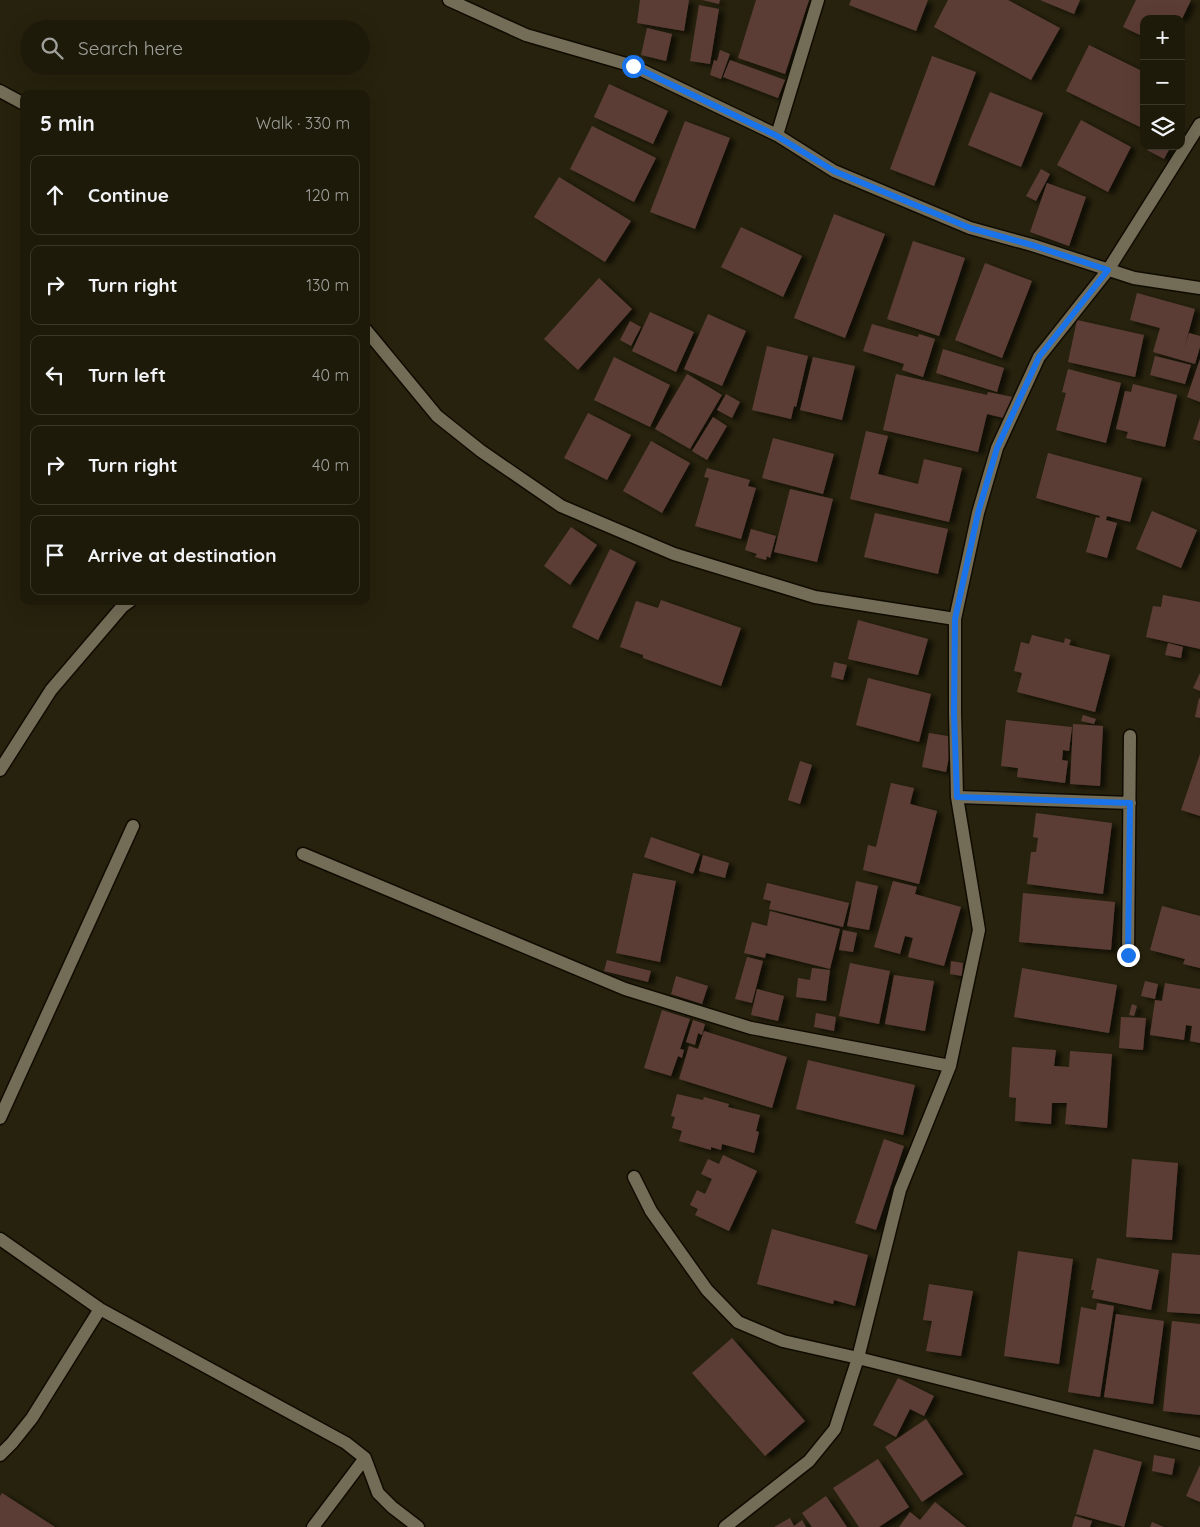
<!DOCTYPE html>
<meta charset="utf-8">
<style>
body{margin:0;font-family:Quicksand,sans-serif;background:#252313;color:#f1f3f6}
.controls{position:absolute;right:15px;top:15px;display:grid;overflow:hidden;border-radius:10px;box-shadow:0 5px 20px #0002}
.controls button{width:45px;height:45px;display:grid;place-items:center;padding:0;border:0;border-bottom:1px solid #3b382b;background:#1d1a0a;color:#f1f3f6;font:25px sans-serif}
.stop{position:absolute;width:15px;height:15px;margin:-11px;border:4px solid #1a73e8;border-radius:50%;background:#fff}
.stop.end{background:#1a73e8;border-color:#fff;box-shadow:0 1px 5px #0008}
.list{margin:0;padding:0;list-style:none}
h2{display:flex;justify-content:space-between;align-items:center;height:65px;margin:0;padding:0 20px;font-size:21px}
h2 small{font-size:16px;font-weight:400;color:#a0a19c}
.list li{display:grid;grid-template-columns:32px 1fr auto;gap:15px;align-items:center;box-sizing:border-box;height:80px;margin:0 10px 10px;padding:0 10px;border:1px solid #3b382b;border-radius:10px}
.list b{display:block;font-size:19px;white-space:nowrap}
.list em{font-size:16px;font-style:normal;color:#a0a19c}
.icon{flex:none;width:28px;height:28px;fill:none;stroke:currentColor;stroke-width:2;stroke-linecap:round;stroke-linejoin:round}
.map{position:relative;flex:none;width:1200px;height:1527px;overflow:hidden}
.search{position:absolute;background:#1d1a0a;box-shadow:0 5px 20px #0002;left:20px;top:20px;width:350px;height:55px;display:flex;align-items:center;gap:12px;box-sizing:border-box;padding:0 18px;border-radius:28px;color:#a0a19c;font-size:19px}
.panel{position:absolute;background:#1d1a0a;box-shadow:0 5px 20px #0002;left:20px;top:90px;width:350px;height:515px;border-radius:10px}
.map>svg:first-child{display:block}
</style>
<div class="map">
<svg width="1200" height="1527" viewBox="0 0 1200 1527">
<defs>
<filter id="shadow"><feDropShadow dx="5.5" dy="3" stdDeviation="2.5" flood-color="#0009"/></filter>
</defs>
<rect width="100%" height="100%" fill="#27220d"/>
<path fill="#5b3e36" filter="url(#shadow)" d="M 640,0 L 689,0 L 684,31 L 637,23 Z
M 702,0 L 720,0 L 719,4 Z
M 756,0 L 809,0 L 785,74 L 738,58 Z
M 851,0 L 928,0 L 916,31 L 849,5 Z
M 948,0 L 1008,0 L 1060,28 L 1031,80 L 934,27 Z
M 1040,0 L 1080,0 L 1074,14 Z
M 1136,0 L 1191,0 L 1182,19 L 1144,19 L 1144,37 L 1123,27 Z
M 699,5 L 719,9 L 710,64 L 690,61 Z
M 647,28 L 672,34 L 666,61 L 641,55 Z
M 1089,45 L 1144,72 L 1144,129 L 1066,91 Z
M 720,50 L 730,54 L 721,79 L 710,75 L 714,60 L 717,61 Z
M 932,56 L 976,72 L 934,186 L 890,169 Z
M 730,60 L 785,80 L 778,98 L 723,77 Z
M 609,84 L 668,111 L 653,144 L 594,117 Z
M 990,92 L 1043,113 L 1021,167 L 968,145 Z
M 1081,120 L 1131,147 L 1108,192 L 1057,165 Z
M 685,121 L 730,138 L 695,229 L 650,212 Z
M 592,126 L 656,158 L 634,202 L 570,169 Z
M 1150,146 L 1171,146 L 1164,159 L 1147,150 Z
M 1041,169 L 1050,174 L 1036,201 L 1026,196 Z
M 559,177 L 631,221 L 605,262 L 534,217 Z
M 1047,183 L 1086,197 L 1069,246 L 1030,232 Z
M 834,214 L 885,234 L 845,338 L 794,318 Z
M 741,227 L 802,256 L 783,297 L 721,267 Z
M 913,241 L 965,258 L 939,336 L 887,319 Z
M 985,263 L 1032,281 L 1002,358 L 955,340 Z
M 599,278 L 632,309 L 578,370 L 544,339 Z
M 1137,293 L 1195,309 L 1184,349 L 1189,333 L 1200,336 L 1200,347 L 1195,364 L 1153,352 L 1160,328 L 1130,320 Z
M 650,312 L 694,332 L 676,372 L 632,351 Z
M 708,314 L 746,331 L 722,386 L 684,369 Z
M 1077,320 L 1144,335 L 1135,377 L 1068,362 Z
M 630,321 L 641,327 L 631,346 L 620,340 Z
M 872,324 L 918,337 L 919,334 L 935,339 L 923,377 L 902,370 L 904,364 L 863,351 Z
M 767,346 L 808,356 L 796,407 L 794,406 L 791,419 L 752,410 Z
M 943,349 L 1004,368 L 997,392 L 936,373 Z
M 1155,356 L 1191,365 L 1185,384 L 1150,375 Z
M 614,357 L 670,385 L 650,427 L 594,400 Z
M 813,357 L 855,366 L 842,420 L 800,410 Z
M 1200,359 L 1200,402 L 1187,397 Z
M 1068,369 L 1121,383 L 1106,443 L 1056,430 L 1066,393 L 1062,392 Z
M 687,374 L 722,395 L 690,449 L 655,429 Z
M 896,374 L 987,395 L 988,392 L 1013,397 L 1008,419 L 987,414 L 978,452 L 883,430 Z
M 1133,384 L 1177,395 L 1165,447 L 1126,438 L 1128,432 L 1116,429 L 1125,391 L 1131,392 Z
M 726,394 L 740,402 L 732,418 L 717,410 Z
M 588,413 L 631,435 L 607,480 L 564,458 Z
M 713,417 L 727,426 L 707,460 L 692,451 Z
M 1200,418 L 1200,441 L 1193,439 Z
M 866,431 L 888,436 L 878,474 L 918,484 L 924,459 L 962,468 L 949,522 L 850,499 Z
M 773,438 L 834,454 L 823,494 L 762,478 Z
M 651,441 L 690,463 L 662,513 L 623,491 Z
M 1048,453 L 1142,478 L 1130,522 L 1107,516 L 1106,520 L 1117,523 L 1107,558 L 1086,552 L 1096,517 L 1099,518 L 1100,516 L 1036,498 Z
M 707,468 L 750,480 L 748,486 L 756,488 L 741,539 L 695,526 L 709,478 L 704,477 Z
M 790,489 L 833,499 L 817,562 L 774,552 Z
M 1152,511 L 1197,530 L 1181,568 L 1136,549 Z
M 875,513 L 948,529 L 938,574 L 864,557 Z
M 571,527 L 597,545 L 570,585 L 544,566 Z
M 751,529 L 776,536 L 770,558 L 767,556 L 766,560 L 755,557 L 757,554 L 745,550 Z
M 610,549 L 636,562 L 598,640 L 572,627 Z
M 1163,595 L 1200,602 L 1200,649 L 1146,637 L 1153,606 L 1161,607 Z
M 661,600 L 741,628 L 721,686 L 643,658 L 643,655 L 620,647 L 636,601 L 658,608 Z
M 858,620 L 928,639 L 918,675 L 848,659 Z
M 1032,635 L 1064,643 L 1065,638 L 1071,640 L 1069,645 L 1110,655 L 1095,712 L 1017,692 L 1022,673 L 1014,671 L 1021,642 L 1029,644 Z
M 1168,643 L 1183,647 L 1181,658 L 1165,655 Z
M 834,662 L 847,665 L 843,680 L 831,677 Z
M 1200,673 L 1200,691 L 1193,688 Z
M 868,678 L 931,694 L 919,742 L 856,725 Z
M 1199,698 L 1200,699 L 1200,718 L 1195,717 Z
M 1083,715 L 1096,719 L 1094,724 L 1081,721 Z
M 1006,720 L 1072,727 L 1069,751 L 1063,750 L 1062,760 L 1068,761 L 1065,783 L 1017,777 L 1018,768 L 1001,766 Z
M 1073,724 L 1103,726 L 1100,786 L 1070,784 Z
M 929,733 L 953,737 L 946,772 L 922,767 Z
M 1200,754 L 1200,816 L 1181,810 Z
M 800,761 L 812,765 L 800,804 L 788,800 Z
M 891,783 L 914,788 L 910,804 L 937,811 L 919,884 L 863,870 L 868,845 L 876,847 Z
M 1036,813 L 1112,823 L 1103,894 L 1027,884 L 1031,852 L 1036,852 L 1038,838 L 1033,837 Z
M 651,837 L 700,854 L 693,874 L 644,857 Z
M 703,855 L 729,863 L 725,878 L 699,871 Z
M 633,873 L 676,881 L 660,962 L 616,953 Z
M 856,881 L 878,886 L 869,930 L 847,926 Z
M 893,881 L 917,887 L 915,894 L 961,907 L 944,966 L 908,957 L 913,938 L 905,936 L 900,954 L 874,947 Z
M 767,883 L 849,903 L 843,927 L 769,909 L 771,901 L 763,899 Z
M 1023,893 L 1115,902 L 1111,950 L 1019,942 Z
M 1162,906 L 1200,916 L 1200,968 L 1183,964 L 1185,959 L 1150,950 Z
M 770,911 L 840,929 L 830,969 L 766,953 L 765,958 L 744,953 L 752,922 L 767,926 Z
M 843,930 L 857,933 L 853,952 L 839,950 Z
M 747,957 L 763,961 L 752,1003 L 735,999 Z
M 607,960 L 651,971 L 648,982 L 604,971 Z
M 951,961 L 963,963 L 962,976 L 950,974 Z
M 850,963 L 890,971 L 879,1024 L 839,1016 Z
M 812,968 L 830,970 L 826,1001 L 796,997 L 798,978 L 810,980 Z
M 1022,968 L 1117,985 L 1109,1033 L 1014,1017 Z
M 894,975 L 934,981 L 925,1031 L 885,1024 Z
M 676,976 L 708,986 L 702,1004 L 671,994 Z
M 1145,981 L 1158,984 L 1155,999 L 1141,996 Z
M 1165,983 L 1200,989 L 1200,1043 L 1190,1041 L 1192,1026 L 1186,1025 L 1184,1040 L 1150,1035 L 1155,1000 L 1162,1001 Z
M 757,989 L 784,996 L 778,1021 L 751,1015 Z
M 1132,1004 L 1137,1006 L 1134,1016 L 1129,1015 Z
M 662,1010 L 690,1019 L 680,1049 L 684,1050 L 682,1058 L 678,1056 L 671,1076 L 644,1068 Z
M 816,1013 L 836,1017 L 834,1031 L 814,1027 Z
M 1121,1017 L 1146,1018 L 1143,1050 L 1119,1048 Z
M 693,1020 L 705,1024 L 702,1035 L 698,1033 L 695,1045 L 686,1042 Z
M 704,1031 L 787,1057 L 772,1108 L 679,1079 L 689,1046 L 698,1049 Z
M 1012,1047 L 1056,1050 L 1054,1066 L 1069,1067 L 1070,1051 L 1112,1054 L 1107,1128 L 1065,1124 L 1067,1103 L 1052,1103 L 1051,1124 L 1015,1121 L 1016,1098 L 1009,1097 Z
M 808,1060 L 915,1085 L 903,1135 L 796,1109 Z
M 677,1094 L 703,1100 L 704,1097 L 729,1104 L 728,1107 L 760,1115 L 756,1131 L 759,1132 L 754,1153 L 722,1144 L 721,1150 L 711,1147 L 711,1150 L 679,1141 L 682,1131 L 672,1128 L 675,1117 L 671,1116 Z
M 884,1139 L 904,1146 L 876,1230 L 855,1223 Z
M 723,1155 L 757,1171 L 729,1231 L 695,1215 L 698,1209 L 690,1205 L 697,1190 L 705,1194 L 712,1179 L 701,1174 L 708,1159 L 719,1164 Z
M 1132,1159 L 1178,1163 L 1172,1240 L 1126,1237 Z
M 772,1229 L 868,1255 L 855,1306 L 834,1300 L 833,1304 L 757,1284 Z
M 1018,1251 L 1073,1259 L 1059,1364 L 1004,1356 Z
M 1172,1253 L 1200,1255 L 1200,1314 L 1167,1312 Z
M 1097,1258 L 1159,1270 L 1151,1310 L 1092,1298 L 1094,1290 L 1091,1290 Z
M 929,1284 L 973,1291 L 961,1356 L 926,1351 L 932,1321 L 923,1320 Z
M 1097,1303 L 1114,1306 L 1100,1397 L 1068,1392 L 1081,1307 L 1096,1310 Z
M 1116,1314 L 1164,1321 L 1153,1404 L 1104,1397 Z
M 1172,1321 L 1200,1324 L 1200,1415 L 1163,1411 Z
M 732,1338 L 805,1421 L 765,1456 L 692,1373 Z
M 898,1378 L 934,1396 L 924,1416 L 910,1409 L 896,1437 L 873,1425 Z
M 926,1419 L 963,1474 L 922,1502 L 885,1447 Z
M 1094,1449 L 1142,1462 L 1124,1527 L 1076,1514 Z
M 1154,1455 L 1175,1459 L 1172,1475 L 1152,1471 Z
M 878,1459 L 909,1507 L 879,1527 L 859,1527 L 833,1488 Z
M 1200,1465 L 1200,1502 L 1186,1496 Z
M 2,1493 L 55,1527 L 0,1527 L 0,1496 Z
M 826,1496 L 847,1527 L 812,1527 L 802,1513 Z
M 935,1502 L 966,1527 L 899,1527 L 910,1512 L 920,1520 Z
M 1075,1516 L 1092,1521 L 1090,1527 L 1072,1527 Z
M 790,1518 L 794,1526 L 802,1520 L 806,1527 L 774,1527 Z
M 1152,1522 L 1164,1527 L 1150,1527 Z"/>
<g fill="none" stroke-linecap="round" stroke-linejoin="round">
<g stroke="#100b00" stroke-width="15">
<path id="street" d="M 449,0 L 526,35 L 633,66 L 777,135 L 834,171 L 970,228 L 1032,245 L 1134,278 L 1200,288
M 0,91 L 24,104
M 777,135 L 818,0
M 366,330 L 437,416 L 481,451 L 561,506 L 674,554 L 815,597 L 955,619
M 0,770 L 51,690 L 122,607 L 130,601
M 957,797 L 1130,803
M 303,854 L 625,989 L 751,1028 L 950,1066
M 1128,955 L 1130,736
M 0,1118 L 133,826
M 634,1177 L 651,1211 L 707,1290 L 738,1322 L 783,1341 L 858,1358 L 1200,1444
M 0,1239 L 100,1309 L 346,1443 L 365,1458 L 378,1493 L 392,1507 L 418,1527
M 0,1455 L 12,1443 L 32,1418 L 100,1309
M 313,1527 L 365,1458
M 725,1527 L 809,1461 L 835,1429 L 858,1358 L 900,1190 L 950,1066 L 979,930 L 957,797 L 955,713 L 955,619 L 978,513 L 997,448 L 1039,357 L 1108,270 L 1200,124"/>
</g>
<use href="#street" stroke="#736d57" stroke-width="12"/>
</g>
<g fill="none" stroke-linecap="round" stroke-linejoin="round">
<path stroke="#1a73e8" stroke-width="6" d="M 633,66 L 777,136 L 834,171 L 970,228 L 1032,245 L 1108,270 L 1039,357 L 997,448 L 978,513 L 955,619 L 954,713 L 957,797 L 1130,803 L 1128,955"/>
</g>
</svg>
<div class="controls">
<button>+</button>
<button>−</button>
<button><svg class="icon" aria-label="layers" viewBox="0 0 24 24"><path d="M12 4l9 5-9 5-9-5zM3 14l9 5 9-5"/></svg></button>
</div>
<div class="stop" style="left:633px;top:66px"></div>
<div class="stop end" style="left:1128px;top:955px"></div>
<div class="search"><svg class="icon" aria-label="search" viewBox="0 0 24 24"><circle cx="10" cy="10" r="6"/><path d="M15 15l6 6"/></svg>Search here</div>
<section class="panel">
<h2>5 min<small>Walk · 330 m</small></h2>
<ul class="list">
<li><svg class="icon" aria-label="ahead" viewBox="0 0 24 24"><path d="M12 20V5M6 11l6-6 6 6"/></svg><div><b>Continue</b></div><em>120 m</em></li>
<li><svg class="icon" aria-label="right" viewBox="0 0 24 24"><path d="M7 20v-9h11M14 6l5 5-5 5"/></svg><div><b>Turn right</b></div><em>130 m</em></li>
<li><svg class="icon" aria-label="left" viewBox="0 0 24 24"><path d="M17 20v-9H6M10 6l-5 5 5 5"/></svg><div><b>Turn left</b></div><em>40 m</em></li>
<li><svg class="icon" aria-label="right" viewBox="0 0 24 24"><path d="M7 20v-9h11M14 6l5 5-5 5"/></svg><div><b>Turn right</b></div><em>40 m</em></li>
<li><svg class="icon" aria-label="arrive" viewBox="0 0 24 24"><path d="M6 21V4h12l-3 4 3 4H6"/></svg><div><b>Arrive at destination</b></div></li>
</ul>
</section>
</div>
